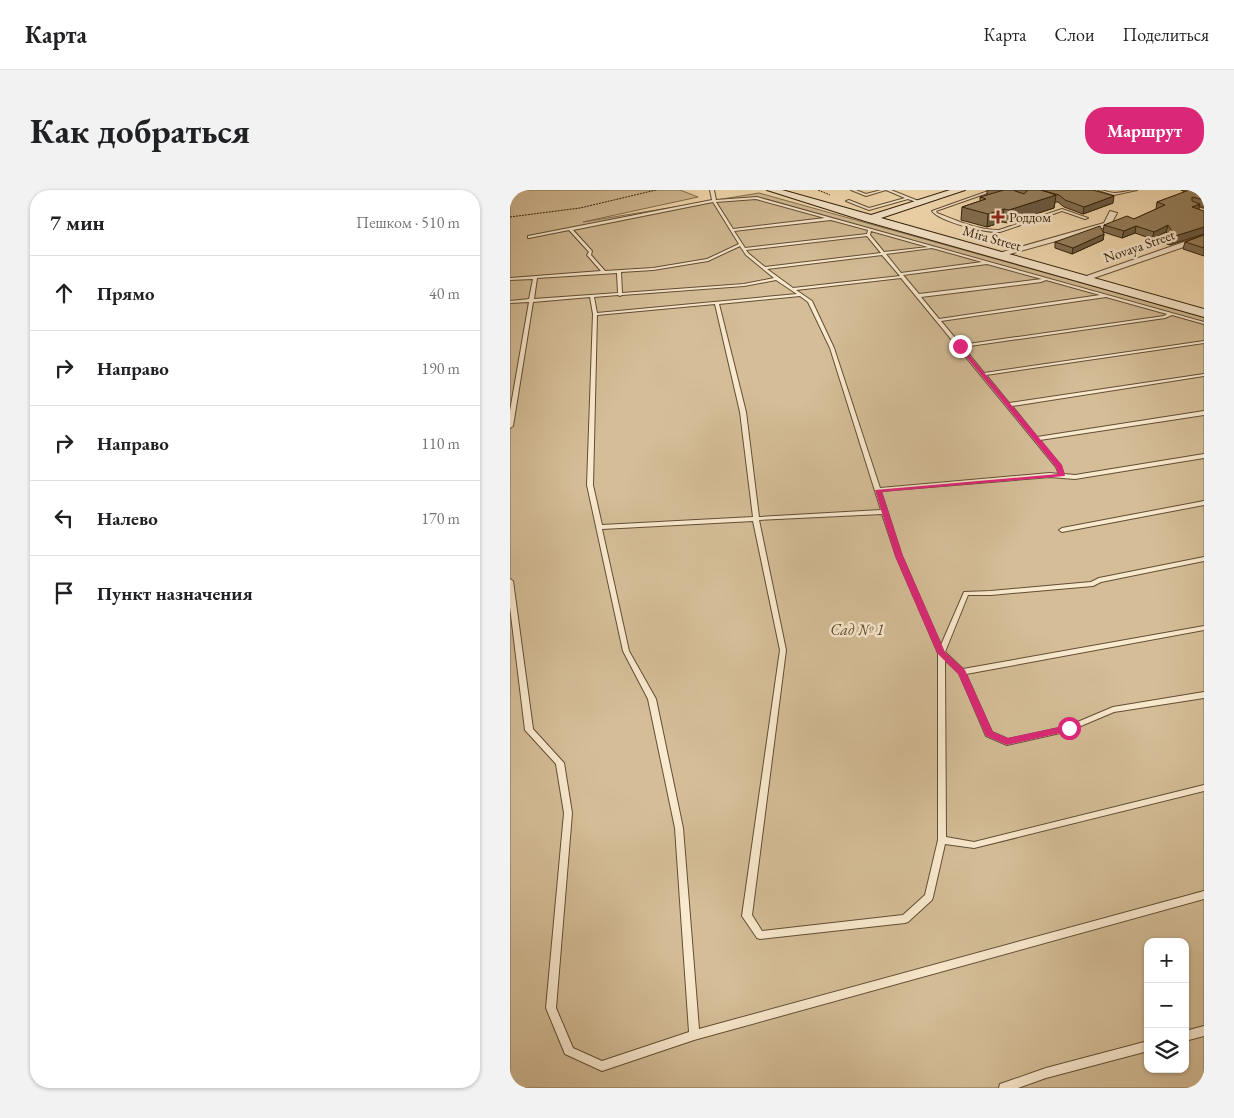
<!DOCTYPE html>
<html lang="ru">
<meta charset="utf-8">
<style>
body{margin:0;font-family:"EB Garamond",serif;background:#f2f2f2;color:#202124}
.controls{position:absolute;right:15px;bottom:15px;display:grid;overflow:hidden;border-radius:10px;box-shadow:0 1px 4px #0004}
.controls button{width:45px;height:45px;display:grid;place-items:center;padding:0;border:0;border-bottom:1px solid #e0e0e0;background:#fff;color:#202124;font:25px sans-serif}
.stop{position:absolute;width:15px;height:15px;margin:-11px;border:4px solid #db2777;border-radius:50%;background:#fff}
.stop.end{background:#db2777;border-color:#fff;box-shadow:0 1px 5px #0008}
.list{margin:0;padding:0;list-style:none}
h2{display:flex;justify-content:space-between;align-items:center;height:65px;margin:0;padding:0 20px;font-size:21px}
h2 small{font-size:16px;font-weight:400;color:#757577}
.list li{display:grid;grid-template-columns:32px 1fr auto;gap:15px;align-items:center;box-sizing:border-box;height:75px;padding:0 20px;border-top:1px solid #e0e0e0}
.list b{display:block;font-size:19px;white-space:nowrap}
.list em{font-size:16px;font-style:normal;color:#757577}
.icon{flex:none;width:28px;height:28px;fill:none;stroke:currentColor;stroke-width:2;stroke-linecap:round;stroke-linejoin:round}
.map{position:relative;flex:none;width:694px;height:898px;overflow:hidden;border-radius:20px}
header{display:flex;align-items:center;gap:30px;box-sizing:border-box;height:70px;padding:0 25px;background:#fff;border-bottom:1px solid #e0e0e0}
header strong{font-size:24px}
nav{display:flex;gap:28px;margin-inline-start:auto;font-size:18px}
.intro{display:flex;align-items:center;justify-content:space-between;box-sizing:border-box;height:120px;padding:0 30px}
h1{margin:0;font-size:35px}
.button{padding:12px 22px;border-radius:20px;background:#db2777;color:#fff;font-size:18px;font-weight:700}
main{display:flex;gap:30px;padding:0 30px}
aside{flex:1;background:#fff;border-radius:20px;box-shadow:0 1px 4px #0004}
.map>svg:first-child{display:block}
</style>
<header>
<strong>Карта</strong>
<nav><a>Карта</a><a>Слои</a><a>Поделиться</a></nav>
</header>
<div class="intro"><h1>Как добраться</h1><a class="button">Маршрут</a></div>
<main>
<aside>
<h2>7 мин<small>Пешком · 510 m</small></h2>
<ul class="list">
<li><svg class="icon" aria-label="ahead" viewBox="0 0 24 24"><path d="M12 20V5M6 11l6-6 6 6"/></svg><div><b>Прямо</b></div><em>40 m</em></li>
<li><svg class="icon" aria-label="right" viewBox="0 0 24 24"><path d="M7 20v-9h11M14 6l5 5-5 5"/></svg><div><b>Направо</b></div><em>190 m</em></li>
<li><svg class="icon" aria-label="right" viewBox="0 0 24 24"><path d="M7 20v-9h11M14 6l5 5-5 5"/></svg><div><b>Направо</b></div><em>110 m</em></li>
<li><svg class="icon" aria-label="left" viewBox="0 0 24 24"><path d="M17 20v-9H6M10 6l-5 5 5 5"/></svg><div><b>Налево</b></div><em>170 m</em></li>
<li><svg class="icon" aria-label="arrive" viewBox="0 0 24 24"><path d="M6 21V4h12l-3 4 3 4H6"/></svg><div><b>Пункт назначения</b></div></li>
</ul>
</aside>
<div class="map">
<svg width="694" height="898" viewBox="0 0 694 898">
<rect width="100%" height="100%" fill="#f6ddb4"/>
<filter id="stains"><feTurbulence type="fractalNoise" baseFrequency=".004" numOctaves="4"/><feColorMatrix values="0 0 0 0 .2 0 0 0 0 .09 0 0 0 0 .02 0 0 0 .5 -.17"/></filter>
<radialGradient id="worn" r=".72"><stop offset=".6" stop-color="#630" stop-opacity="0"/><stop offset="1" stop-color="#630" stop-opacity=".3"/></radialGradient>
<path fill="#d4bd97" stroke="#826e50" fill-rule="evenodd" d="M 0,0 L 170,0 L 188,7 L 73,32 L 249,3 L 694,127 L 694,898 L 0,898 ZM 638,752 L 675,752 L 675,879 L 638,879 Z"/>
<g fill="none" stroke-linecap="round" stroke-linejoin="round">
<g stroke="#624e33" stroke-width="2">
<path id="service" d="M 200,0 L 204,0 L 206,10 L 247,7 L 694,132 L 694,134 L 662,125 L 655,128 L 453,157 L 474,183 L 694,151 L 694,153 L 476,185 L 499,213 L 694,184 L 694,186 L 502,216 L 527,247 L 694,221 L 694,225 L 530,250 L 551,276 L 554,284 L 565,285 L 694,264 L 694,268 L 565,289 L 540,287 L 371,301 L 392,366 L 431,455 L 454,402 L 481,401 L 581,392 L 589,388 L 694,367 L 694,371 L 591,392 L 583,396 L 481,405 L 458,405 L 435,462 L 453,479 L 694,436 L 694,440 L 456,484 L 482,542 L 498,549 L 558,536 L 603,517 L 694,502 L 694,508 L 604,522 L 559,541 L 497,555 L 476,546 L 449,483 L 435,470 L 436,647 L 464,652 L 694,595 L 694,601 L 464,658 L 435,654 L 423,707 L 422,710 L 398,732 L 395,733 L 250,749 L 247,748 L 232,726 L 270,460 L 243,331 L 92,339 L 119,461 L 146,509 L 173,638 L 189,839 L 694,701 L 694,709 L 184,850 L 92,881 L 55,864 L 36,818 L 54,623 L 46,574 L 15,540 L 0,417 L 0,389 L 3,391 L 23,539 L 54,573 L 62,623 L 46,818 L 63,858 L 92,871 L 179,842 L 165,638 L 138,509 L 113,461 L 77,295 L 83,124 L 80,107 L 23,112 L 3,236 L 0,238 L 0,221 L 19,112 L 0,113 L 0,111 L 19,109 L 23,89 L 0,90 L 0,88 L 91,81 L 77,65 L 79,62 L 59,40 L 19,48 L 18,48 L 18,46 L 202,10 ZM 246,9 L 315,28 L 223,39 L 206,12 ZM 203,12 L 229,54 L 197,69 L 143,78 L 95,81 L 81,65 L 82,61 L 63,40 ZM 321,30 L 358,40 L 357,44 L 235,58 L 224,41 ZM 361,41 L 418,57 L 374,62 L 360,45 ZM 357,46 L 371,63 L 255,77 L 238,63 L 236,60 ZM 230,56 L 236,65 L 264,88 L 234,94 L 112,103 L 111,82 L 143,80 L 198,71 ZM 422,58 L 472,72 L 391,83 L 376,64 ZM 372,65 L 390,86 L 283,98 L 257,79 ZM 477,74 L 532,89 L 409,104 L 393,85 ZM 107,83 L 108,103 L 24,109 L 27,88 ZM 391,88 L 546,277 L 549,284 L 540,283 L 370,298 L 324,158 L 302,111 L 286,100 ZM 266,90 L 287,104 L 87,123 L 84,107 L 108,105 L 110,106 L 112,105 L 234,96 ZM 536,90 L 590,105 L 429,129 L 411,107 L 531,92 ZM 290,106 L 298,112 L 320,158 L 371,320 L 249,327 L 236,222 L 209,114 ZM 596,107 L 657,124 L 654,126 L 451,155 L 431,131 ZM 205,114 L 230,222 L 243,327 L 92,335 L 83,295 L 87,125 ZM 372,324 L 386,366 L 428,463 L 428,650 L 415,705 L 393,725 L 252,741 L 242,725 L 276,460 L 249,330 Z
M 341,0 L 346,0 L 356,4 L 371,0 L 381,0 L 411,12 L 409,13 L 398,9 L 359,20 L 336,11 L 339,10 L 359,18 L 395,8 L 376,0 L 356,6 Z
M 481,0 L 486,0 L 426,21 L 427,23 C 448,31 467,40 489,40 L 552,19 L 578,28 L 575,29 L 552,21 L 490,42 C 476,43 430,32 422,21 Z
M 588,0 C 594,0 600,3 605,3 C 612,3 619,0 627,0 L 604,5 Z
M 682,15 L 694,19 L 694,21 L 682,17 Z
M 694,311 L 694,315 L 552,342 L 549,340 L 552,338 Z
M 694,836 L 694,846 L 675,851 L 675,841 Z
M 638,851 L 638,861 L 536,888 L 508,898 L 489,898 L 490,894 L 536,878 Z"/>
</g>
<g stroke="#624e33" stroke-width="2">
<path id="minor" d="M 600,21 L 607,23 L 600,36 L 489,67 L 482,65 L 594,33 Z
M 694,45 L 694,50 L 575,91 L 568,89 Z"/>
</g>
<g stroke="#301f08" stroke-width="2">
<path id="secondary" d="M 257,0 L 272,0 L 361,25 L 440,0 L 455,0 L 371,28 L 694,119 L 694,127 L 355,31 Z"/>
</g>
<path stroke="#301f08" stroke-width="1" stroke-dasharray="2 1" stroke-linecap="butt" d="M 308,0 L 320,5
M 0,27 L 70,18 L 146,0"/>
<use href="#service" fill="#f9e9ce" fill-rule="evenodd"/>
<use href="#minor" fill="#f9e9ce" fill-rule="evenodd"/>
<use href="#secondary" fill="#f9e9ce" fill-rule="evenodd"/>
</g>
<path fill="#827053" stroke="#301f08" d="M 477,0 L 583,0 L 603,13 L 573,24 L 554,17 L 548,12 L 545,12 L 544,18 L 498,33 L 492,32 L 477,37 L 451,30 L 452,17 L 470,11 L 470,7 L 477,5 Z
M 671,0 L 694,0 L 694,18 L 689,16 L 689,19 L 660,55 L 654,53 L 655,45 L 658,44 L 656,42 L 642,49 L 625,43 L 612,48 L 593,42 L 594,35 L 624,29 L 646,19 L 647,12 L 675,2 Z
M 594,44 L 593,50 L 562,64 L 545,58 L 545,52 Z
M 694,45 L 694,66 L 673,59 L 675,52 Z"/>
<path fill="#6a5b44" stroke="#301f08" d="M 546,5 L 544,18 L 498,33 L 499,20 Z
M 604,6 L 603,13 L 573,24 L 574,17 Z
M 690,14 L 688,21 L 682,17 Z
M 494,19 L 492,32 L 477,37 L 478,24 Z
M 658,35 L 656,42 L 642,49 L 644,42 Z
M 626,36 L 625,43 L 612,48 L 614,41 Z
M 694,37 L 694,44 L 660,55 L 662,47 Z
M 594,44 L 593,50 L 562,64 L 563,58 Z"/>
<path fill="#978261" stroke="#301f08" d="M 494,0 L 504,0 L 505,1 L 514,4 L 518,0 L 531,0 L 546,5 L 499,20 L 494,19 L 478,24 L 452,17 L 476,9 L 470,7 Z
M 531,0 L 583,0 L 604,6 L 574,17 L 555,10 L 549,5 Z
M 679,0 L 694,0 L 694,10 L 682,7 L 682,11 L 690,14 L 682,17 L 694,21 L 694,37 L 662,47 L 655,45 L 662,41 L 658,35 L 644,42 L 626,36 L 614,41 L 594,35 L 617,26 L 624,29 L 655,15 L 647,12 Z
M 590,36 L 594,44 L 563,58 L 545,52 Z
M 694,45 L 694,58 L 675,52 Z"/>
<path fill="#db2777" d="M 450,154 L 552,275 L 555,286 L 372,302 L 393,366 L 435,462 L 455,480 L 483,542 L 498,548 L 559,535 L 563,538 L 559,541 L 497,555 L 476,546 L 448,484 L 427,463 L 385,366 L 365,300 L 548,284 L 546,277 L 448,157 Z"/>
<path fill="#8f2418" stroke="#f9e9ce" stroke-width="2" d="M485.5 19.5h5v5h5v5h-5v5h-5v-5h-5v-5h5z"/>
<g text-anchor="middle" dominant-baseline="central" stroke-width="5" stroke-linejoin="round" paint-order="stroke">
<g font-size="14" fill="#301f08" stroke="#f9e9ce" text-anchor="start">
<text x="499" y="27">Роддом</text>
</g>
<g font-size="14" fill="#301f08" stroke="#f9e9ce">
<text transform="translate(482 48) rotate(16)">Mira Street</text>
<text transform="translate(629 56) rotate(-19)">Novaya Street</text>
</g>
<g font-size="16" font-style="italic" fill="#614e33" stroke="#f9e9ce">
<text x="347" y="439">Сад № 1</text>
</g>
</g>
<rect width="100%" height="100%" filter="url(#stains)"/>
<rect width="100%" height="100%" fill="url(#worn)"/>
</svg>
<div class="controls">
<button>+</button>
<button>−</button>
<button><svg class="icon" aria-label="layers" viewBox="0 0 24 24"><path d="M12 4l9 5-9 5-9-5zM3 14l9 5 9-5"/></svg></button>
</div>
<div class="stop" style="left:559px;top:538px"></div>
<div class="stop end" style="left:450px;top:156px"></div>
</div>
</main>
